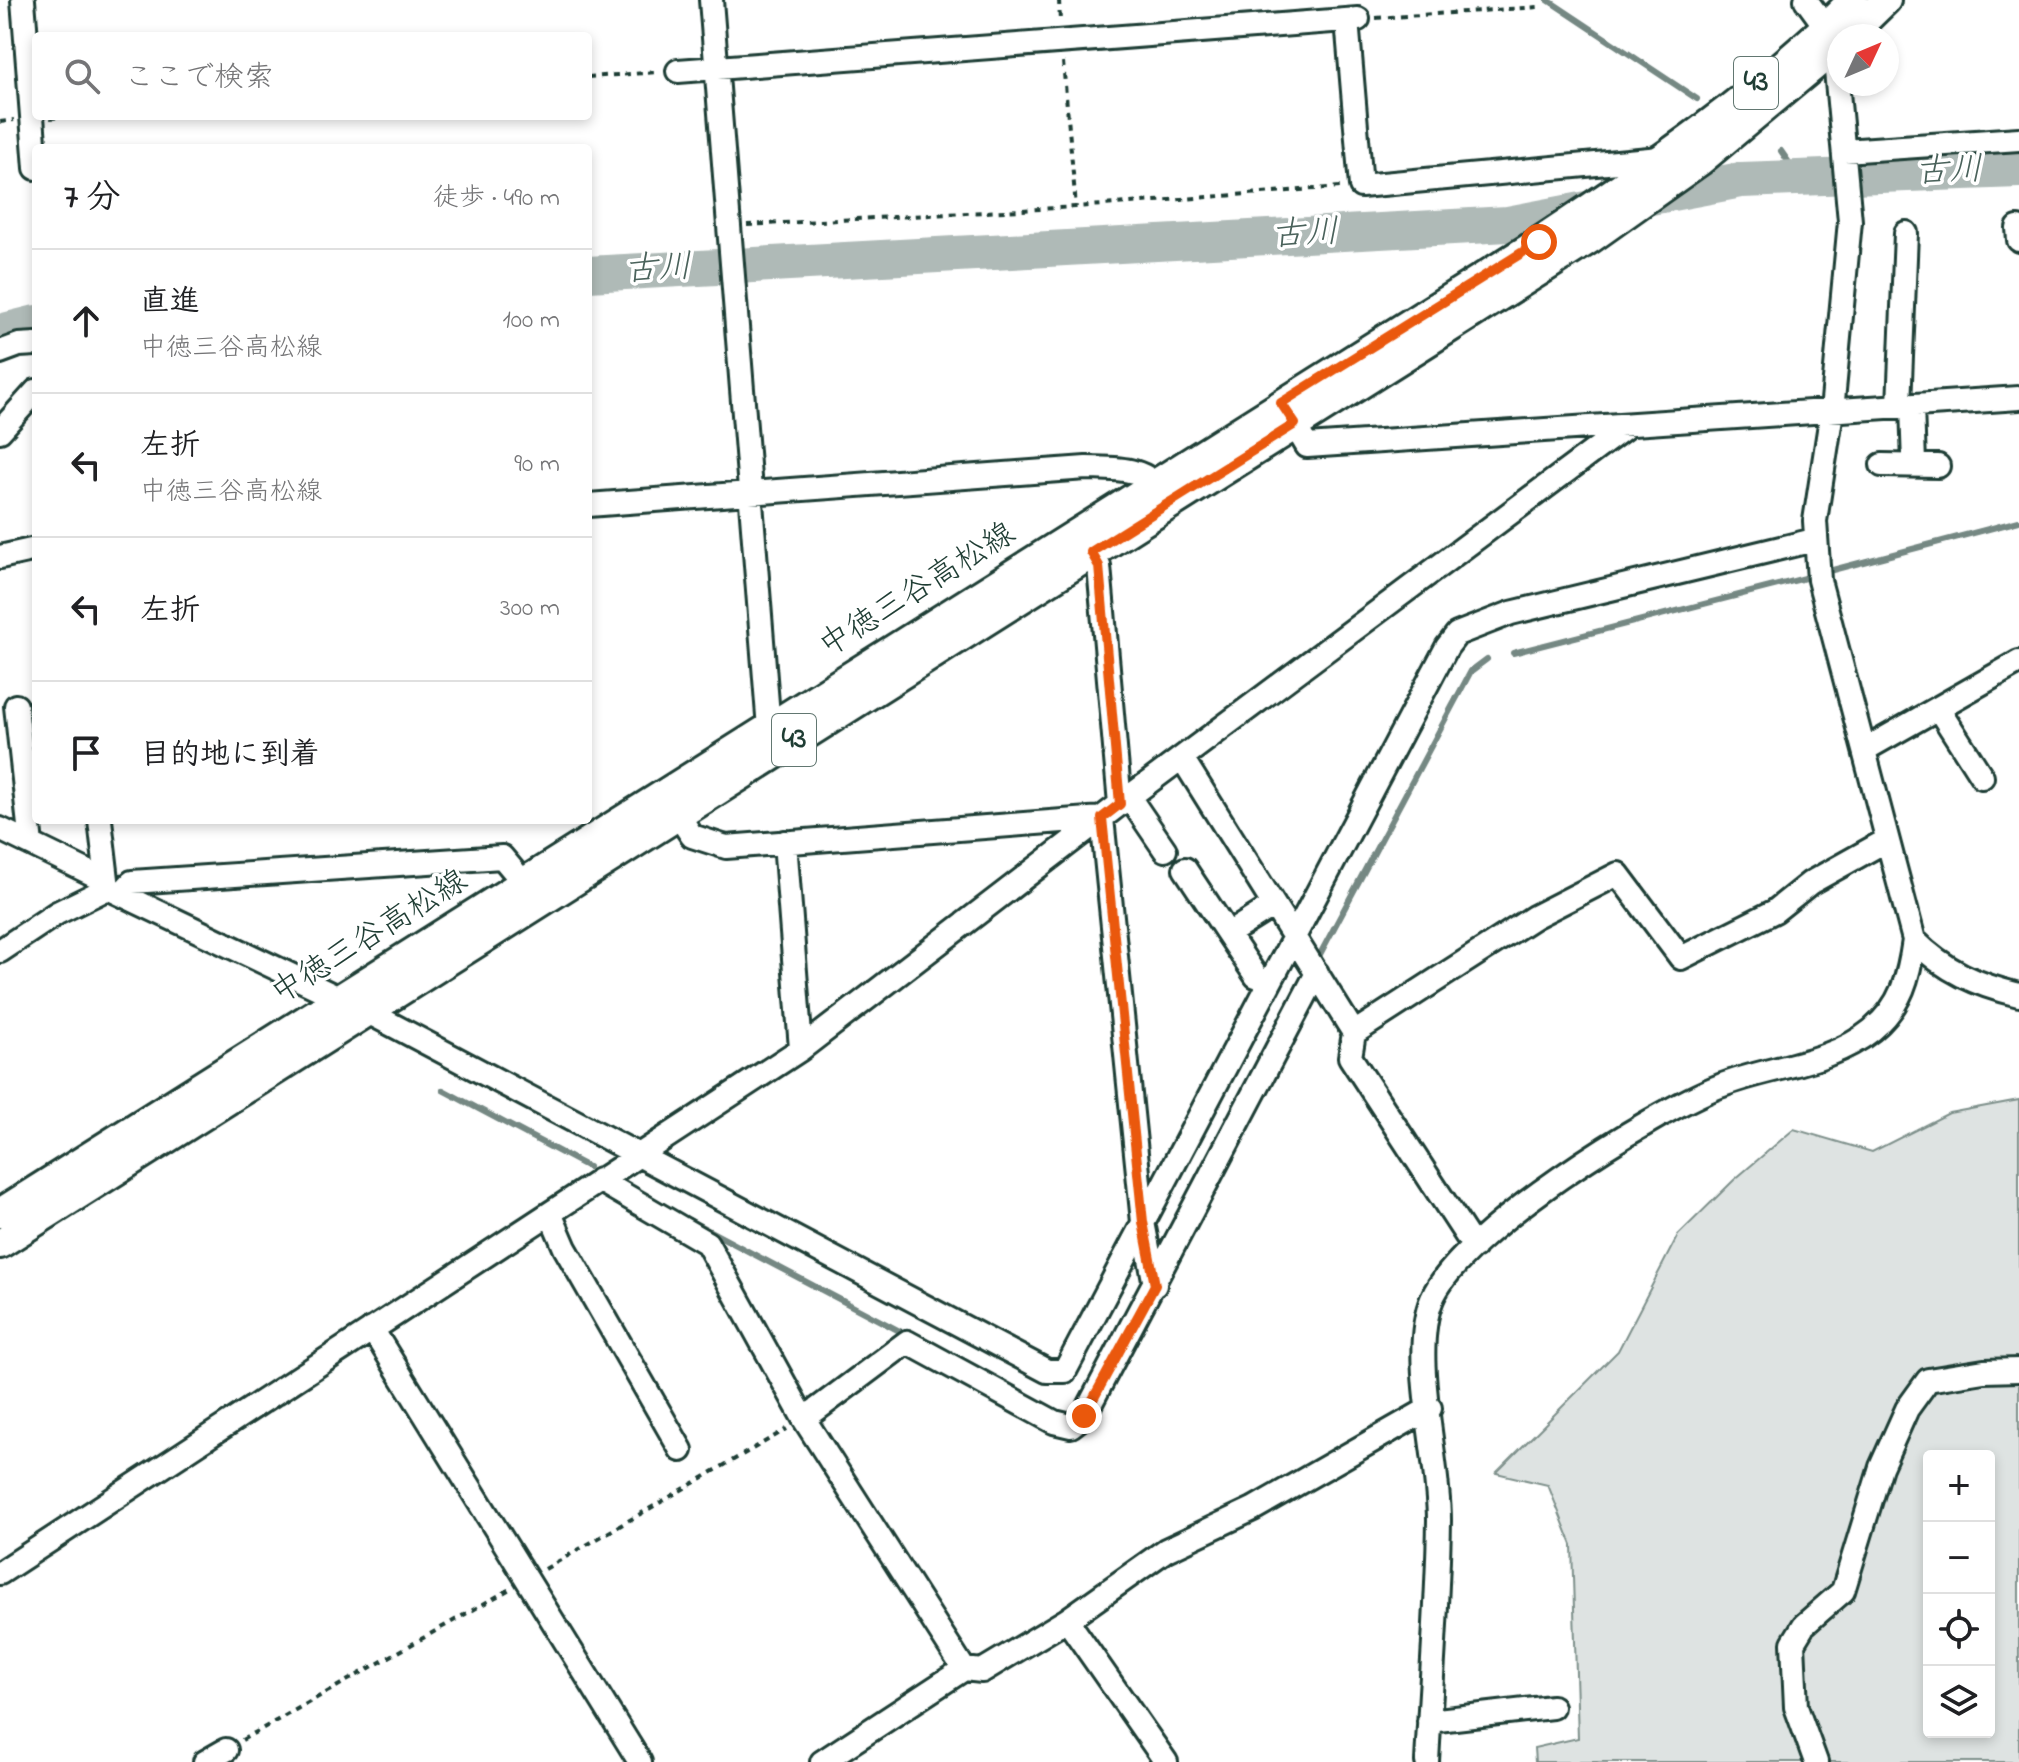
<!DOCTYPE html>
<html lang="ja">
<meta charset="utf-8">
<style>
body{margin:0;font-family:"Indie Flower","Klee One",sans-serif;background:#f6f6f6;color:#202124}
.controls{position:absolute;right:24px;bottom:24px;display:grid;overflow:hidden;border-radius:8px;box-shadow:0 4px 12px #0003}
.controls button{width:72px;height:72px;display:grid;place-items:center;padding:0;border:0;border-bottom:2px solid #e0e0e0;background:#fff;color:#202124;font:40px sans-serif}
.compass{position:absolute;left:1827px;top:24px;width:72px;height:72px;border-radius:50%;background:#fff;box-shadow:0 4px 12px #0003;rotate:46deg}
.stop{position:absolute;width:24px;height:24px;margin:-18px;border:6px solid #ea580c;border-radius:50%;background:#fff}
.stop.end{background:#ea580c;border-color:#fff;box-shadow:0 2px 8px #0008}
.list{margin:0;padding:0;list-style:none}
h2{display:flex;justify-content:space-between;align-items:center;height:104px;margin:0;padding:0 32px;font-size:34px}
h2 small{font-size:26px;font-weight:400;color:#757577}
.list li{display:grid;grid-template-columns:52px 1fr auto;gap:24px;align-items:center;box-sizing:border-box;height:144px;padding:0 32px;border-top:2px solid #e0e0e0}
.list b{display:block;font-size:30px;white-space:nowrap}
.list p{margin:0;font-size:26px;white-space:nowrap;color:#757577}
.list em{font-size:26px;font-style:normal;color:#757577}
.icon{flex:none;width:44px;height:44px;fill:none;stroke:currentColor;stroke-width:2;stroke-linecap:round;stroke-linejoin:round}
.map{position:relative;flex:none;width:2019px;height:1762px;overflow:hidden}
.search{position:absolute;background:#fff;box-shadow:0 4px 12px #0003;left:32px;top:32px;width:560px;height:88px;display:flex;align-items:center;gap:20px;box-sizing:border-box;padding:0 28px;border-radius:8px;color:#757577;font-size:30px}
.panel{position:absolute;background:#fff;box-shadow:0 4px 12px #0003;left:32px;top:144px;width:560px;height:680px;border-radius:8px}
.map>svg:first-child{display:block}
</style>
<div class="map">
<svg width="2019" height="1762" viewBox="0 0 2019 1762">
<rect width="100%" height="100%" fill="#fff"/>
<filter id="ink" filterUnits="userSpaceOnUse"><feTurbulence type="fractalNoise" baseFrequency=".0125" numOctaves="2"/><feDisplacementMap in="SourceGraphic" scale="16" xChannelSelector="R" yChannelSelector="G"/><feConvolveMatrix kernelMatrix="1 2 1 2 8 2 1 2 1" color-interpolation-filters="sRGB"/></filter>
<g filter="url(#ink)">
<path fill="#dee3e2" stroke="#7e908b" stroke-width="2" fill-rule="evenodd" d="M 2019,1100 L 2019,1762 L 1535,1762 L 1534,1748 L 1578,1738 L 1572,1545 L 1548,1485 L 1496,1473 L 1618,1351 L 1678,1235 L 1734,1180 L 1794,1129 L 1872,1152 L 1949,1113 ZM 1929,1456 L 1989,1456 L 1989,1732 L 1929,1732 Z"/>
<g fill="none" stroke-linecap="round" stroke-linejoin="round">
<path stroke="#758883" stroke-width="6" d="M 1548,0 L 1697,99
M 1781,151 L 1799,177
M 1825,572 L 2019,521
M 1513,653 L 1809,577
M 1318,958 L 1471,671 L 1487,659
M 443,1090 L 588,1167
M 689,1220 L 909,1336"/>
<path stroke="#afbab7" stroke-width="36" d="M 588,274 L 1508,224 L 1741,180 L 2019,170
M 0,332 L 36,323"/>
<g stroke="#1f3d34" stroke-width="28">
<path id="minor" d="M 23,0 L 36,168
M 711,0 L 770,741
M 1347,20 L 1361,186 L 1660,158
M 678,71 L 1358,19
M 1844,151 L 2019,139
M 2018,228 L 2019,240
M 0,352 L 19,345 L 36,344
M 1899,406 L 1906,233
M 1912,406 L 1914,464
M 1288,414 L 1307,446 L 2019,398
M 0,431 L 36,391
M 1882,465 L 1938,466
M 588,505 L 1086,468 C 1117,469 1145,466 1164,494
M 1091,552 L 1099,566 L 1120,804
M 0,557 L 36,549
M 16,706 L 31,844
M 1938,708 L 1982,777
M 1864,750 L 2019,662
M 1182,758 L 1354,1033 L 1350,1057 L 1474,1247
M 1129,797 L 1165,850
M 671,804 L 692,836 L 726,847 L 1102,818 L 1143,1222 L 1155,1285
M 100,820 L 108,888 L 366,1011 L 1047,1371 L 1065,1371 L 1447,647 L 1457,634 L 1511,613 L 1814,540
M 0,829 L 107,881
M 785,842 L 801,1049
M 1185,869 L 1228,934 L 1274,905
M 121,894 L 132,882 L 502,857 L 534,895
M 1228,934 L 1256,976
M 1914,940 C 1945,971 1977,985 2019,995
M 0,951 L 57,913 L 108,888
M 1354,1033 L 1534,917 L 1618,874 L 1681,958 L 1775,911 L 1810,883 L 1887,840
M 599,1180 L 707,1243 L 804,1419 L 964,1669
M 550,1213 L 565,1248 L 681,1450
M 372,1329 L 640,1762
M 804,1419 L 907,1342 L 1054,1422 L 1071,1426 L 1084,1416 L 1317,973
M 0,1573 L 801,1049 L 1129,797 L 1627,426
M 1067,1620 L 1166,1762
M 1429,1721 L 1552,1707
M 205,1762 L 226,1750
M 822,1762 L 964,1669 L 982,1671 L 1067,1620 L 1166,1550 L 1253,1509 L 1430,1408
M 1427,1762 C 1431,1682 1438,1601 1439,1520 C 1439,1456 1409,1355 1432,1299 C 1459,1233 1652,1112 1720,1086 C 1769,1066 1829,1065 1872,1030 C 1902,1005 1909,976 1914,940 L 1819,580 L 1815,521 L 1832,411 L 1850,221 L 1834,49 L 1825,26 L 1806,0
M 1816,1762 L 1796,1707 L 1793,1643 L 1804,1625 L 1843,1591 L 1881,1467 L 1907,1409 L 1928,1380 L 1984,1371 L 2019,1370"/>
</g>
<g stroke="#1f3d34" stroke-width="34">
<path id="major" d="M 1849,36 L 1886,0
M 0,1213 L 1539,242 C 1645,172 1764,91 1853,0
M 0,1244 L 1590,239 L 1700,161 L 1839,45"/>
</g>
<path stroke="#1f3d34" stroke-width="4" stroke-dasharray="6 6" stroke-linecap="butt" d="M 1059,0 L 1060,22
M 1376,18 L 1539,7
M 1063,62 L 1076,207
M 588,77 L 659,72
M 50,118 L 72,116
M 0,122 L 14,120
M 747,225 L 1076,207 L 1341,187
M 545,1569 L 787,1429
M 242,1740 L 510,1589"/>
<use href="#minor" stroke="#fff" stroke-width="22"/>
<use href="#major" stroke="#fff" stroke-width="28"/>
</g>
</g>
<g fill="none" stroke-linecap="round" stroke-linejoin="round" filter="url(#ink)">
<path stroke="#ea580c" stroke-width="10" d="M 1084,1416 L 1155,1285 L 1143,1222 L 1102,818 L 1120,804 L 1099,566 L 1091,552 L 1295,424 L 1281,403 L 1539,242"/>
</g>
<g text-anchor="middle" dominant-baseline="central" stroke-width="7" stroke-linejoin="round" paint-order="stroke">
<g fill="#fff" stroke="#627771" stroke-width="2">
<rect x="1734" y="57" width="44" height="52" rx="6"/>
<rect x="772" y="714" width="44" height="52" rx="6"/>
</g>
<g font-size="30" font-weight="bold" fill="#1f3d34">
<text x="1756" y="83">43</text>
<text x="794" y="740">43</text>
</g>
<g font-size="32" fill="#1f3d34" stroke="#fff">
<text transform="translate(918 591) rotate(-32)">中徳三谷高松線</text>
<text transform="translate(370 938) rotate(-32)">中徳三谷高松線</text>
</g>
<g font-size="34" font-style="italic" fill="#4a625b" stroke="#fff">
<text transform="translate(1949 172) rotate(-2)">古川</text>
<text transform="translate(1305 235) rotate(-3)">古川</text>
<text transform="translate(658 270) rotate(-3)">古川</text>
</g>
</g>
</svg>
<div class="controls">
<button>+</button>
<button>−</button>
<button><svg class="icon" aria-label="locate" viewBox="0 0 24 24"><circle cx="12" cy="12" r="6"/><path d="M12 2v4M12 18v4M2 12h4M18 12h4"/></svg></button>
<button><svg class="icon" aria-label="layers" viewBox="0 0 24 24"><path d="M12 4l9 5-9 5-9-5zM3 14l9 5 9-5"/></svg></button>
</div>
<svg class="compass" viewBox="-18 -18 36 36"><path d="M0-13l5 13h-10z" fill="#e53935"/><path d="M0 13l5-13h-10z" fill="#757577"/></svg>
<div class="stop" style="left:1539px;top:242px"></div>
<div class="stop end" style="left:1084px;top:1416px"></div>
<div class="search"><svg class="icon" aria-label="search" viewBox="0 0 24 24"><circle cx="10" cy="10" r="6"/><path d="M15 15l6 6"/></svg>ここで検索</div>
<section class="panel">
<h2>7 分<small>徒歩 · 490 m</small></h2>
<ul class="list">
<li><svg class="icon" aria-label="ahead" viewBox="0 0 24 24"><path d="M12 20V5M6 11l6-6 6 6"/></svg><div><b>直進</b><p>中徳三谷高松線</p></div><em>100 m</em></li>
<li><svg class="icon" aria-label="left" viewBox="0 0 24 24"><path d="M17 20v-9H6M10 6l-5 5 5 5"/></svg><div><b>左折</b><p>中徳三谷高松線</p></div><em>90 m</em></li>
<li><svg class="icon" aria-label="left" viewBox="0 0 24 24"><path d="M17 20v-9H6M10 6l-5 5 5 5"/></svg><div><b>左折</b></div><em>300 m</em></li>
<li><svg class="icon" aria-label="arrive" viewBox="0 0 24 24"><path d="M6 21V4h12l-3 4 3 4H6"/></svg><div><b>目的地に到着</b></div></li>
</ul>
</section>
</div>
